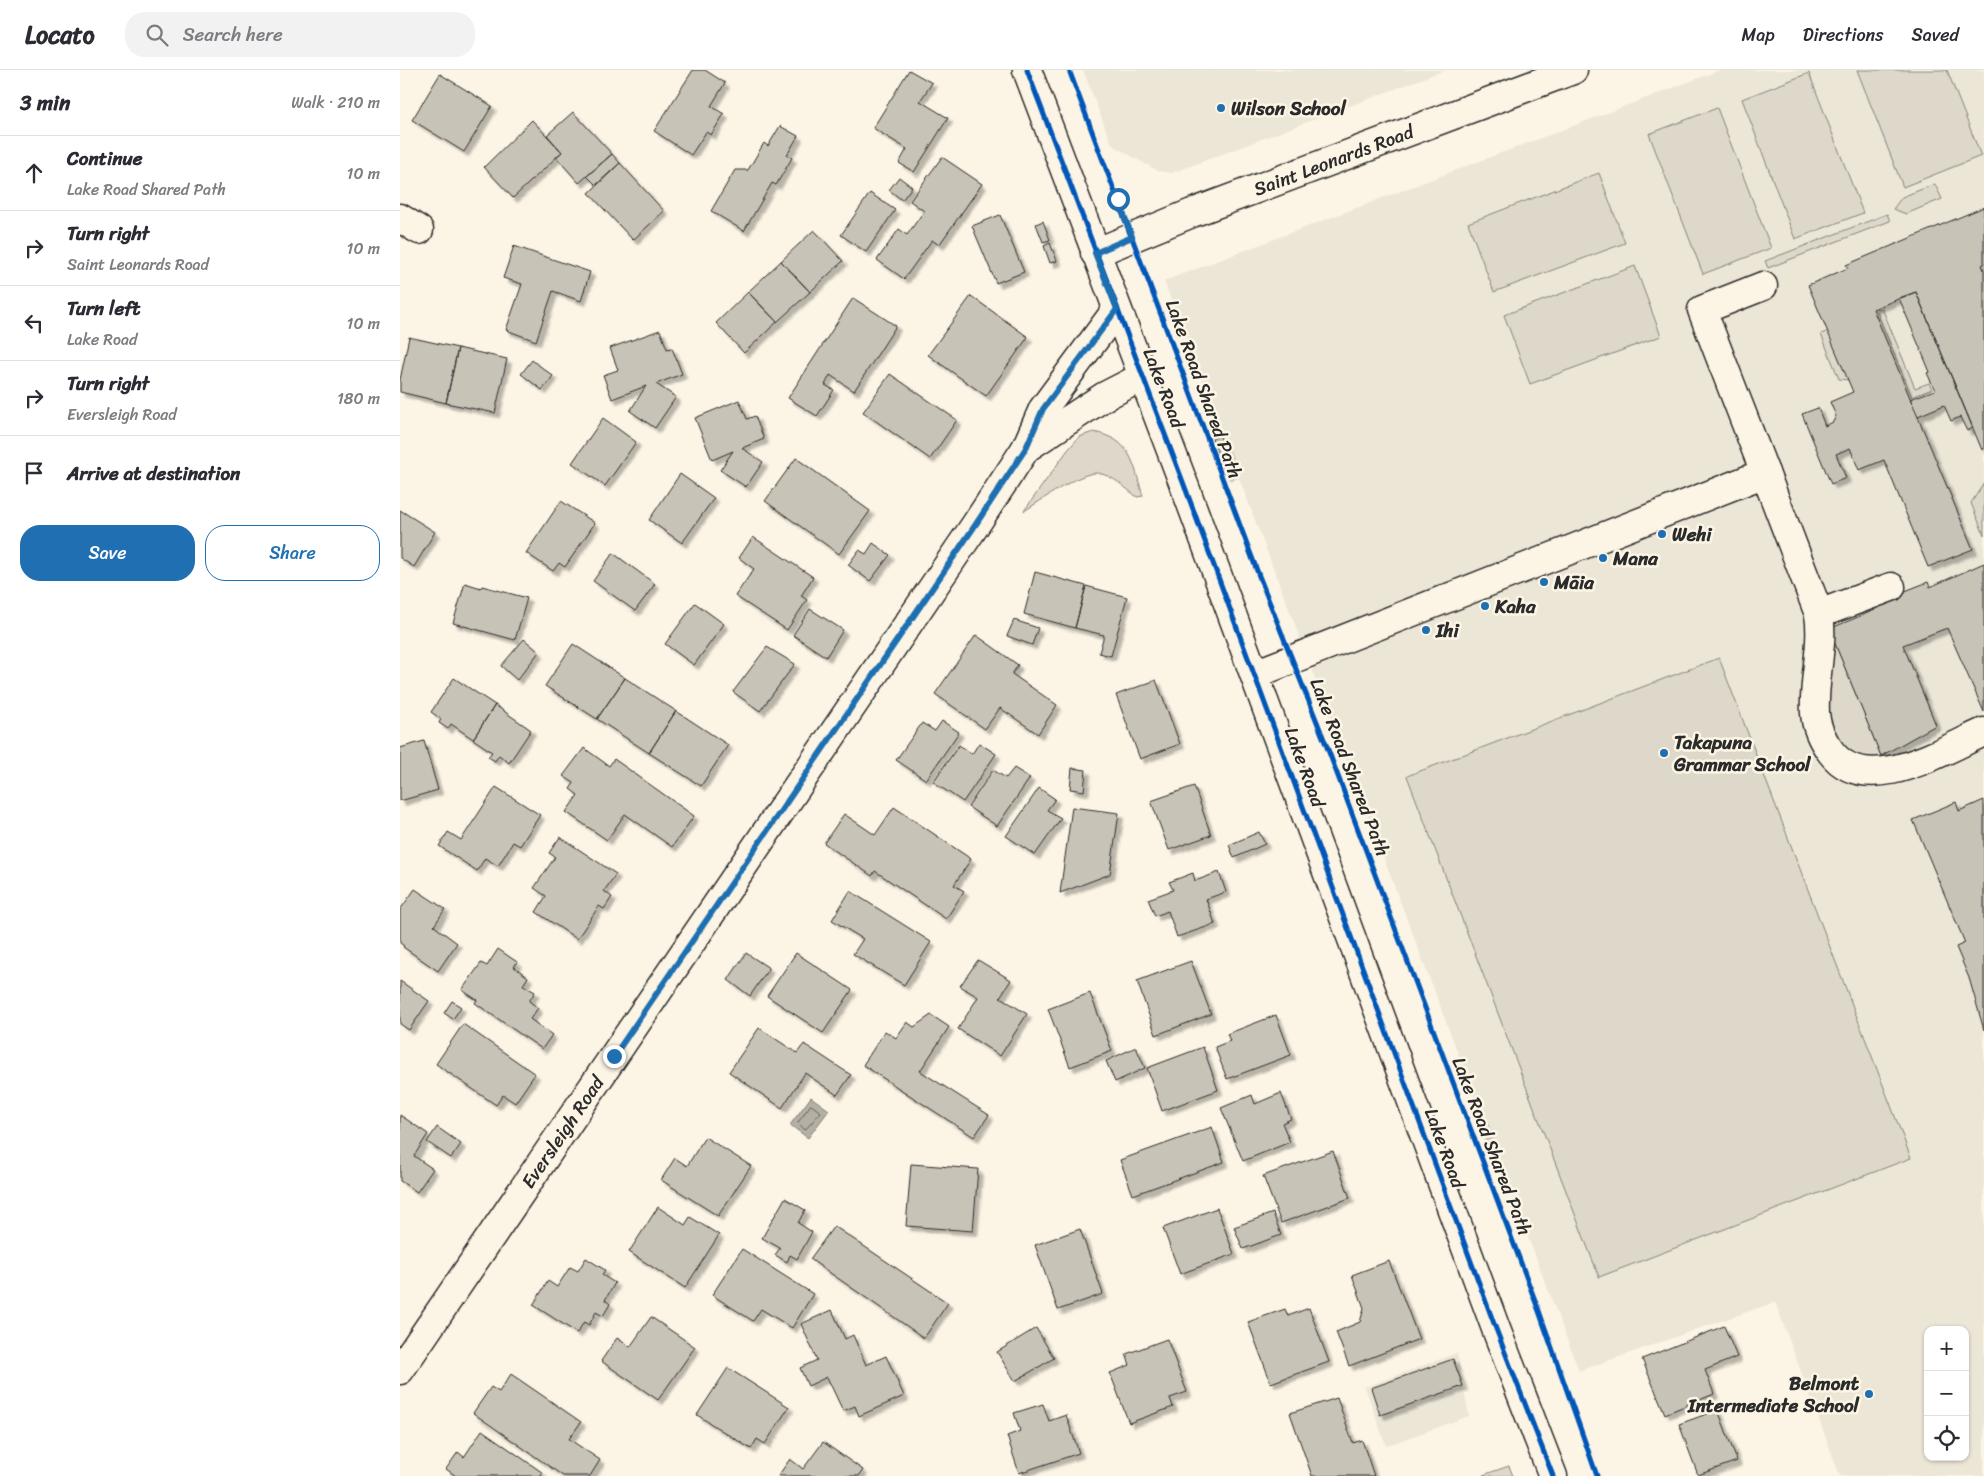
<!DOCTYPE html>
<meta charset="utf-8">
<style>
body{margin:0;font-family:Sriracha,sans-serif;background:#f2f2f3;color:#2b2b33}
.controls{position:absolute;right:15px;bottom:15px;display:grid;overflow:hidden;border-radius:10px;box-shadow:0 1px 4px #0004}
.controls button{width:45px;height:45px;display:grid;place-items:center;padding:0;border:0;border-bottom:1px solid #e1e1e2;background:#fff;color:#2b2b33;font:25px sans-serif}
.stop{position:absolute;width:15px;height:15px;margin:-11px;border:4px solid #1f6fb2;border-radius:50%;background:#fff}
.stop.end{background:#1f6fb2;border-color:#fff;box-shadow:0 1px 5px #0008}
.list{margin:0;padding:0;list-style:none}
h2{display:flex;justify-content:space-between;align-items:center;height:65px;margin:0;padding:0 20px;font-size:21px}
h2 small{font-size:16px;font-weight:400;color:#7c7c81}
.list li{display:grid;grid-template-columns:32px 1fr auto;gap:15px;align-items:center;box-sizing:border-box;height:75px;padding:0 20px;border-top:1px solid #e1e1e2}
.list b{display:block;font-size:19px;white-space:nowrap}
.list p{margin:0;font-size:16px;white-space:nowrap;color:#7c7c81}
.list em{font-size:16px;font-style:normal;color:#7c7c81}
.actions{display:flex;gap:10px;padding:15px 20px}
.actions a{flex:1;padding:11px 0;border:1px solid #1f6fb2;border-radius:20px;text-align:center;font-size:18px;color:#1f6fb2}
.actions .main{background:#1f6fb2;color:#fff}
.icon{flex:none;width:28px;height:28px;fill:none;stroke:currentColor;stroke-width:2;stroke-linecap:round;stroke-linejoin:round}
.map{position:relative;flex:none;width:1584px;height:1406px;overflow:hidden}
header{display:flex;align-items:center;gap:30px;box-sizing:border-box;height:70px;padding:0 25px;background:#fff;border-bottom:1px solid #e1e1e2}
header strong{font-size:24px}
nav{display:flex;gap:28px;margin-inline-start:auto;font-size:18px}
.search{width:350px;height:45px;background:#f2f2f3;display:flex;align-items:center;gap:12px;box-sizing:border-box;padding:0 18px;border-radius:20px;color:#7c7c81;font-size:19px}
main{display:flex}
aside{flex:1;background:#fff}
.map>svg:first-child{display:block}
</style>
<header>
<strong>Locato</strong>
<div class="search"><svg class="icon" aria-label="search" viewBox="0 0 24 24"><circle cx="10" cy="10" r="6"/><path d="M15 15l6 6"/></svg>Search here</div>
<nav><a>Map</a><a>Directions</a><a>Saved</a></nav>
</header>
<main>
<aside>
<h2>3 min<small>Walk · 210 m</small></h2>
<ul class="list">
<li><svg class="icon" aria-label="ahead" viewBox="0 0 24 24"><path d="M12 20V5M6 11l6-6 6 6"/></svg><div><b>Continue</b><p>Lake Road Shared Path</p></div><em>10 m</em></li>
<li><svg class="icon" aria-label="right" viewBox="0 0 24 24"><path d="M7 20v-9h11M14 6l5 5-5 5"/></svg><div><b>Turn right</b><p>Saint Leonards Road</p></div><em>10 m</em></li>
<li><svg class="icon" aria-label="left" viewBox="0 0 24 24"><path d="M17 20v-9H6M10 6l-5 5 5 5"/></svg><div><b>Turn left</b><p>Lake Road</p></div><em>10 m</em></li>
<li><svg class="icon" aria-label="right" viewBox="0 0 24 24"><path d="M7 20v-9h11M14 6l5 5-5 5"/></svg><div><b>Turn right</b><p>Eversleigh Road</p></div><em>180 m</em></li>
<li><svg class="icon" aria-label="arrive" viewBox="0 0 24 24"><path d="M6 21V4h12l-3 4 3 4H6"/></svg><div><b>Arrive at destination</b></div></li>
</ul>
<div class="actions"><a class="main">Save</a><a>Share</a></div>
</aside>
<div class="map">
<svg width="1584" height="1406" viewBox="0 0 1584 1406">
<defs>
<filter id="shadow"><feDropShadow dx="4.5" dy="4.5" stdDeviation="1" flood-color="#0004"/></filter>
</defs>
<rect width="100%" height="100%" fill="#fcf5e5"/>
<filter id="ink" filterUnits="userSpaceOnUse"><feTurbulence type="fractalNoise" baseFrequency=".02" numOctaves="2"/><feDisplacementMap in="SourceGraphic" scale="10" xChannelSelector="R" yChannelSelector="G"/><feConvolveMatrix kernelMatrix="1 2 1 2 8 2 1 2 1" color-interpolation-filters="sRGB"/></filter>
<g filter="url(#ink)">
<path fill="#ece6d7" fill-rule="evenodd" d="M 683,0 L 1045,0 L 772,103 L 758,101 L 712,75 Z
M 1320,0 L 1584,0 L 1584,1406 L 1440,1406 L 1375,1232 L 1179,1301 L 764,211 ZM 1528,1260 L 1565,1260 L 1565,1387 L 1528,1387 Z
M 1057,1283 L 1069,1346 L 986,1376 L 965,1317 Z"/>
<path fill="#ded8ca" stroke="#84827a" d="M 1457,0 L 1547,0 L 1581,86 L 1503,117 Z
M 1409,3 L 1463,143 L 1395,169 L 1342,29 Z
M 1317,38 L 1371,178 L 1303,204 L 1249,64 Z
M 1199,103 L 1225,173 L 1094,222 L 1068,153 Z
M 1535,114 L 1542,129 L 1506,144 L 1493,139 L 1502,127 Z
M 1487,144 L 1490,151 L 1368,198 L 1365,191 Z
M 1235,196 L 1261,266 L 1130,314 L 1104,245 Z
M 1482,238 L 1515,318 L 1529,313 L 1532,319 L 1512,327 L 1476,240 Z
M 1429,261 L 1449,310 L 1439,309 L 1421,264 Z
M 693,362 C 732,369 733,393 743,426 L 737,427 C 725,418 713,405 697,403 C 679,402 640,432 624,441 L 667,381 L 679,367 Z
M 1584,413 L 1584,465 L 1571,433 Z
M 1429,559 L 1481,686 L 1472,690 L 1471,694 L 1437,676 L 1424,637 Z
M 1319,588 L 1511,1088 L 1199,1207 L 1007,706 Z
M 1109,1396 L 1113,1406 L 1083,1406 L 1083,1405 Z"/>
<path fill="#b4b0a5" stroke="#7d7b74" d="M 411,1027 L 429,1040 L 408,1068 L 390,1055 Z"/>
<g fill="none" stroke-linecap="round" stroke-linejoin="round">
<path stroke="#62605c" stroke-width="1" d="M 411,1035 L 421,1042 L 405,1060 L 398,1053 Z"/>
</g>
<path fill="#c8c3b7" stroke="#2b2b2b" filter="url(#shadow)" d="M 293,0 L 305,0 L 325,13 L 311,36 L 324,44 L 311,65 L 306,62 L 291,85 L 254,61 Z
M 509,0 L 532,13 L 520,31 L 548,48 L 514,102 L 499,93 L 507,79 L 473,58 Z
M 40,4 L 92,36 L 64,82 L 12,50 Z
M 173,42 L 212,84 L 179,113 L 156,87 L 162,82 L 147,65 Z
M 132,50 L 162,82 L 113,128 L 84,97 Z
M 380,56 L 398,66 L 387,85 L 392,88 L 376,115 L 372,113 L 344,161 L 311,141 L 335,100 L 348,100 L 364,73 L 368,76 Z
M 212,84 L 220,93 L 196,115 L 187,106 Z
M 542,87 L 582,114 L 539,175 L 532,170 L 504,209 L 477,190 L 499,159 L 507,165 L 524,141 L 510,131 Z
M 220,93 L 264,141 L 233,170 L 189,123 Z
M 499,107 L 512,117 L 502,130 L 489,120 Z
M 470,123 L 495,140 L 466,182 L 441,165 Z
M 1584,137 L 1584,194 L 1582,195 L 1584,200 L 1584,379 L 1582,380 L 1516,222 L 1473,239 L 1573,479 L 1528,497 L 1484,390 L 1459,400 L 1450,378 L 1436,384 L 1446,408 L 1431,414 L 1402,344 L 1418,338 L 1425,356 L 1433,352 L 1436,346 L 1430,332 L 1453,322 L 1408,215 L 1448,198 L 1446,195 Z
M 600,145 L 624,202 L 596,213 L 572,156 Z
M 643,151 L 650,170 L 643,172 L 636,154 Z
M 414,160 L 443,191 L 410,222 L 381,191 Z
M 650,173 L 657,191 L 650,193 L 644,176 Z
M 114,176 L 190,202 L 181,231 L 153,221 L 136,271 L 106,260 L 122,214 L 103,208 Z
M 381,191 L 410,222 L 377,252 L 348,222 Z
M 348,222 L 377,252 L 344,283 L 316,253 Z
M 1516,222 L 1573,358 L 1567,361 L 1560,347 L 1551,351 L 1544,335 L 1518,346 L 1510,329 L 1535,320 L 1527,303 L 1530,302 L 1499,228 Z
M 571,226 L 628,267 L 586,326 L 528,285 Z
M 453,228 L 496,256 L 454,321 L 430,305 L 425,315 L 434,320 L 417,346 L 388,328 Z
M 260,260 L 267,279 L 272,278 L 282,304 L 256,314 L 276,327 L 255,358 L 230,341 L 246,316 L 212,329 L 203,305 L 218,300 L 210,278 Z
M 9,267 L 58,278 L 46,333 L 0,322 L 0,310 Z
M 58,278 L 107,289 L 95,343 L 46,333 Z
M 132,290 L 153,306 L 142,320 L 121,304 Z
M 490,304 L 557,350 L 530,389 L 463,342 Z
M 339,330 L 347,349 L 355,346 L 364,369 L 342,378 L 363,392 L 346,417 L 320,400 L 333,381 L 312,390 L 295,348 Z
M 203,348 L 236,372 L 205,416 L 172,393 Z
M 820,366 L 834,402 L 825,405 L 812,368 Z
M 396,388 L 470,441 L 439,484 L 365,431 Z
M 280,404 L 314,428 L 282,473 L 249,450 Z
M 161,431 L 195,453 L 165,497 L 159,493 L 153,501 L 126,483 Z
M 0,440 L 35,462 L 14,497 L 0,488 Z
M 353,467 L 413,507 L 401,526 L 407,530 L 387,560 L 335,526 L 354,499 L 339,488 Z
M 473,473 L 490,485 L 470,511 L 448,495 L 459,480 L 466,484 Z
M 213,483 L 255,514 L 235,541 L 193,511 Z
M 1584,493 L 1584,642 L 1547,558 L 1503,575 L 1536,655 L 1481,686 L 1429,559 L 1475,540 L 1472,535 L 1500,523 L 1528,512 L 1530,517 Z
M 635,502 L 686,516 L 675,558 L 624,544 Z
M 65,513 L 81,518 L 82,516 L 127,528 L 115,570 L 53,553 Z
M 686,516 L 727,527 L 711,586 L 699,583 L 704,565 L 675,558 Z
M 295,533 L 324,554 L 294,595 L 265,574 Z
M 410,539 L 443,560 L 426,587 L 393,565 Z
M 614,550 L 638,558 L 632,575 L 607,566 Z
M 576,565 L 618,595 L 612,604 L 657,635 L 638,664 L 600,638 L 585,659 L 535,624 Z
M 124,569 L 139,582 L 117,610 L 101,596 Z
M 173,574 L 225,608 L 197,649 L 145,616 Z
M 367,577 L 395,594 L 360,641 L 333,622 Z
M 54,608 L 95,635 L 73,669 L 51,654 L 48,659 L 39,653 L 41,649 L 31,642 Z
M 225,608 L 276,641 L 249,683 L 197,649 Z
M 756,610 L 780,674 L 740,689 L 716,625 Z
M 95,635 L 131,660 L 109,693 L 99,685 L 95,691 L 88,687 L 92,682 L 73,669 Z
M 276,641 L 328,675 L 301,716 L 249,683 Z
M 542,651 L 559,662 L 526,710 L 496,690 L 522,653 L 535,661 Z
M 24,671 L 38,720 L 0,731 L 0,678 Z
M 579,673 L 596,684 L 563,732 L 533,712 L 559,675 L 572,684 Z
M 184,678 L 209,696 L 214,689 L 294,746 L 272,777 L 225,744 L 207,770 L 166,742 L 178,725 L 170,719 L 174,713 L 163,706 Z
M 614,698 L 630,708 L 597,756 L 568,737 L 593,700 L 606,708 Z
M 672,698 L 686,700 L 684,721 L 670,719 Z
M 794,716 L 811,765 L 769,780 L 751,731 Z
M 96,717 L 140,745 L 120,776 L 113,772 L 98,796 L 85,788 L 77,801 L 39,776 L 48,762 L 61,770 Z
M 639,718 L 655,729 L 647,740 L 661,748 L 635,785 L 606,766 Z
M 1584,730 L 1584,960 L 1569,908 L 1556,877 L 1565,873 L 1513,750 L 1556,732 L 1559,741 Z
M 494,737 L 571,789 L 554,815 L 564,821 L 546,849 L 475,801 L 472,806 L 424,773 L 444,744 L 475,765 Z
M 672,737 L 719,743 L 710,804 L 660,823 Z
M 859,762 L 865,774 L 834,788 L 829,775 Z
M 160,767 L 216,804 L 204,821 L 212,827 L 204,839 L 199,836 L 177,869 L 136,842 L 146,826 L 134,818 L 155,787 L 149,783 Z
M 819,802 L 826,822 L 806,829 L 815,854 L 777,867 L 768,841 L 755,846 L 748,829 L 773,820 L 769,812 L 793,803 L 795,811 Z
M 15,819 L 45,839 L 34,856 L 57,873 L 38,901 L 3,877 L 4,876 L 0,873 L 0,840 Z
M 450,821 L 531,872 L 504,915 L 453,884 L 463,869 L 432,850 Z
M 98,879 L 117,892 L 114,897 L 128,907 L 123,915 L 135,922 L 129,931 L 138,938 L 130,949 L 152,965 L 142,979 L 75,933 L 77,930 L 62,920 L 81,893 L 87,896 Z
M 346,883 L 369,898 L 350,926 L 328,910 Z
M 396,883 L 452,920 L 423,963 L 367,926 Z
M 578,890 L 611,910 L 600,927 L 627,944 L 600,986 L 558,959 L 578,927 L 560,916 Z
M 791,891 L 811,944 L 756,965 L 737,911 Z
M 0,911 L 29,931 L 9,960 L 0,954 Z
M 690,923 L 712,981 L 670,997 L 648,939 Z
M 52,931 L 61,937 L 53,949 L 44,943 Z
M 531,945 L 549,957 L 520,1001 L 589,1045 L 574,1067 L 463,995 L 485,961 L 496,968 L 507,952 L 514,957 Z
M 876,945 L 891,985 L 827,1009 L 815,977 L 830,971 L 827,964 Z
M 63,954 L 135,1004 L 115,1033 L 103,1025 L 96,1035 L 36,994 Z
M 359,958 L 397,983 L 404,974 L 451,1005 L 437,1025 L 405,1003 L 382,1038 L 329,1002 Z
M 736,977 L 745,998 L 715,1012 L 706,991 Z
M 803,977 L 818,1020 L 762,1041 L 747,998 Z
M 881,1023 L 891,1049 L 882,1053 L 890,1072 L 843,1091 L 821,1038 L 852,1025 L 855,1034 Z
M 0,1045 L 28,1064 L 14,1086 L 33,1099 L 17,1122 L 0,1111 Z
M 1081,1046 L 1088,1064 L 1081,1067 L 1075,1049 Z
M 37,1057 L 61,1074 L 51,1088 L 27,1072 Z
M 812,1057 L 824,1092 L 733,1125 L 720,1090 Z
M 305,1067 L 351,1096 L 318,1146 L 261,1110 L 275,1088 L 287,1096 Z
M 933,1081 L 950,1128 L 881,1153 L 863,1106 Z
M 511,1094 L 578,1099 L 573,1161 L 506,1156 Z
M 385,1128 L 405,1140 L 398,1153 L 412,1162 L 397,1189 L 390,1185 L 387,1192 L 375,1185 L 380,1178 L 362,1168 Z
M 258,1137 L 285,1155 L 290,1147 L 319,1165 L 285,1218 L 229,1182 Z
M 817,1138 L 834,1184 L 780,1204 L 763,1158 Z
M 873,1143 L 881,1165 L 843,1179 L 834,1157 Z
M 434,1156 L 548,1233 L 524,1268 L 410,1189 Z
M 680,1159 L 703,1224 L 658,1240 L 635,1175 Z
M 342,1179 L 413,1224 L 392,1258 L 361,1239 L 353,1251 L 312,1225 Z
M 186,1188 L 205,1200 L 202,1205 L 215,1213 L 205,1230 L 210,1234 L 203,1246 L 196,1242 L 189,1255 L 184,1252 L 177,1263 L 133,1235 L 148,1211 L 157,1217 L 170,1197 L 178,1201 Z
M 989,1191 L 1019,1269 L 949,1296 L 936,1262 L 960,1252 L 964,1238 L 952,1205 Z
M 909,1238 L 929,1292 L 871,1313 L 848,1252 L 885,1239 L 888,1246 Z
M 432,1240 L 445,1269 L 453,1265 L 466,1295 L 486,1286 L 504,1326 L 459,1346 L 455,1336 L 443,1341 L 427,1307 L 408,1316 L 400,1298 L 417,1290 L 401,1254 Z
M 251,1247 L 295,1277 L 258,1330 L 201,1291 L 217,1268 L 230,1277 Z
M 1324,1256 L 1337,1287 L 1305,1300 L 1314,1324 L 1265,1344 L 1242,1289 Z
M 636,1258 L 654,1288 L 615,1311 L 597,1282 Z
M 767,1269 L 787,1322 L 770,1328 L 773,1337 L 729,1353 L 710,1303 L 730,1295 L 726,1284 Z
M 1053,1289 L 1063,1316 L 980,1345 L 971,1318 Z
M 328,1298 L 389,1337 L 365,1374 L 357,1369 L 351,1379 L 297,1345 Z
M 111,1304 L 181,1352 L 169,1369 L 200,1390 L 190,1406 L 163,1406 L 73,1343 L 91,1317 L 99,1322 Z
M 937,1328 L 953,1373 L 962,1370 L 974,1406 L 912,1406 L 890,1343 Z
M 643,1334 L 649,1351 L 666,1345 L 679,1383 L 619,1403 L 607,1366 L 620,1361 L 614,1343 Z
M 1318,1340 L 1337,1391 L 1298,1405 L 1279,1354 Z
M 82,1360 L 143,1403 L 141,1406 L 56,1406 L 46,1399 L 58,1382 L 64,1387 Z
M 423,1372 L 463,1400 L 459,1406 L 378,1406 L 390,1389 L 403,1399 Z"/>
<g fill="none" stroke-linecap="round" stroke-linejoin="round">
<g stroke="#2b2b2b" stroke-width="31">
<g id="minor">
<path d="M 0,148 L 19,160"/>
<path id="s1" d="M 695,183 L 792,143 L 1173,0"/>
<path d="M 1363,216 L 1302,240 L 1365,403"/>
<path d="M 626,378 L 705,326 L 744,306"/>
<path d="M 1419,544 C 1424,575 1413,611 1415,643 C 1416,658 1422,670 1431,682 C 1466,729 1543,680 1584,662"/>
<path d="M 855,604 L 1365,403 L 1419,544 L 1491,517"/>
<path id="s2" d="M 0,1300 L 574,457 L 626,378 L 643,339 L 717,239"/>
</g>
</g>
<g stroke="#2b2b2b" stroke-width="31">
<path id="major" d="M 627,0 L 786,420 L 1096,1259 L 1153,1406"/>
</g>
<use href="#minor" stroke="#fcf5e5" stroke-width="28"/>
<use href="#major" stroke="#fcf5e5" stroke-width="28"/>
<g stroke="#fcf5e5" stroke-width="8">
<path id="cycleway" d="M 627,0 L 786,420 L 1096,1259 L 1153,1406
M 669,0 L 859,506 L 927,677 L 1139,1241 L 1197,1406"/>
</g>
<use href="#cycleway" stroke="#0057b8" stroke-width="5"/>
</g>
</g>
<g fill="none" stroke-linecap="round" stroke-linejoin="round" filter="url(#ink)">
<path stroke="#1f6fb2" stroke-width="6" d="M 214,986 L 574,457 L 626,378 L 643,339 L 717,239 L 695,183 L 732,167 L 718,129"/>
</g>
<g fill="#1f6fb2" stroke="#fcf5e5" stroke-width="2">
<circle cx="821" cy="38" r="5"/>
<circle cx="1262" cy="464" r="5"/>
<circle cx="1203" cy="488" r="5"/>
<circle cx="1144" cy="512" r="5"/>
<circle cx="1085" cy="536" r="5"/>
<circle cx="1026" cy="560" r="5"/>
<circle cx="1264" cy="683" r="5"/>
<circle cx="1469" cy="1324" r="5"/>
</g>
<g text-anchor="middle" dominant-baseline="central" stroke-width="5" stroke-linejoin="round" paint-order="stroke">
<g font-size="19" font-weight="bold" fill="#2b2b2b" stroke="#fcf5e5" text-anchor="start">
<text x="831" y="38">Wilson School</text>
<text x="1272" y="464">Wehi</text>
<text x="1213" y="488">Mana</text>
<text x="1154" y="512">Māia</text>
<text x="1095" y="536">Kaha</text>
<text x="1036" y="560">Ihi</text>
<text x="1274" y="672">Takapuna<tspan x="1274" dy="22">Grammar School</tspan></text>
<text x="1459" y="1313" text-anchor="end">Belmont<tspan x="1459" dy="22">Intermediate School</tspan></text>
</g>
<g font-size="19" fill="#2b2b2b" stroke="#fcf5e5">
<text stroke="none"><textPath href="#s1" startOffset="256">Saint Leonards Road</textPath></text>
<text transform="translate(764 318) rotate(69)">Lake Road</text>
<text transform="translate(804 319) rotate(70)">Lake Road Shared Path</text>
<text transform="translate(905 697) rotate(70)">Lake Road</text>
<text transform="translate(950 697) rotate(69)">Lake Road Shared Path</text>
<text stroke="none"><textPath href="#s2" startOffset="288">Eversleigh Road</textPath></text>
<text transform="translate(1092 1076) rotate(69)">Lake Road Shared Path</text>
<text transform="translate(1045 1078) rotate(70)">Lake Road</text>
</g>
</g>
</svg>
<div class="controls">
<button>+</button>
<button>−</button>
<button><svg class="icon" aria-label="locate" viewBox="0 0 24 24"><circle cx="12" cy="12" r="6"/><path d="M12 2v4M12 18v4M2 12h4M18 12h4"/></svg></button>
</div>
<div class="stop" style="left:718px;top:129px"></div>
<div class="stop end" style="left:214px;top:986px"></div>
</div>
</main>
